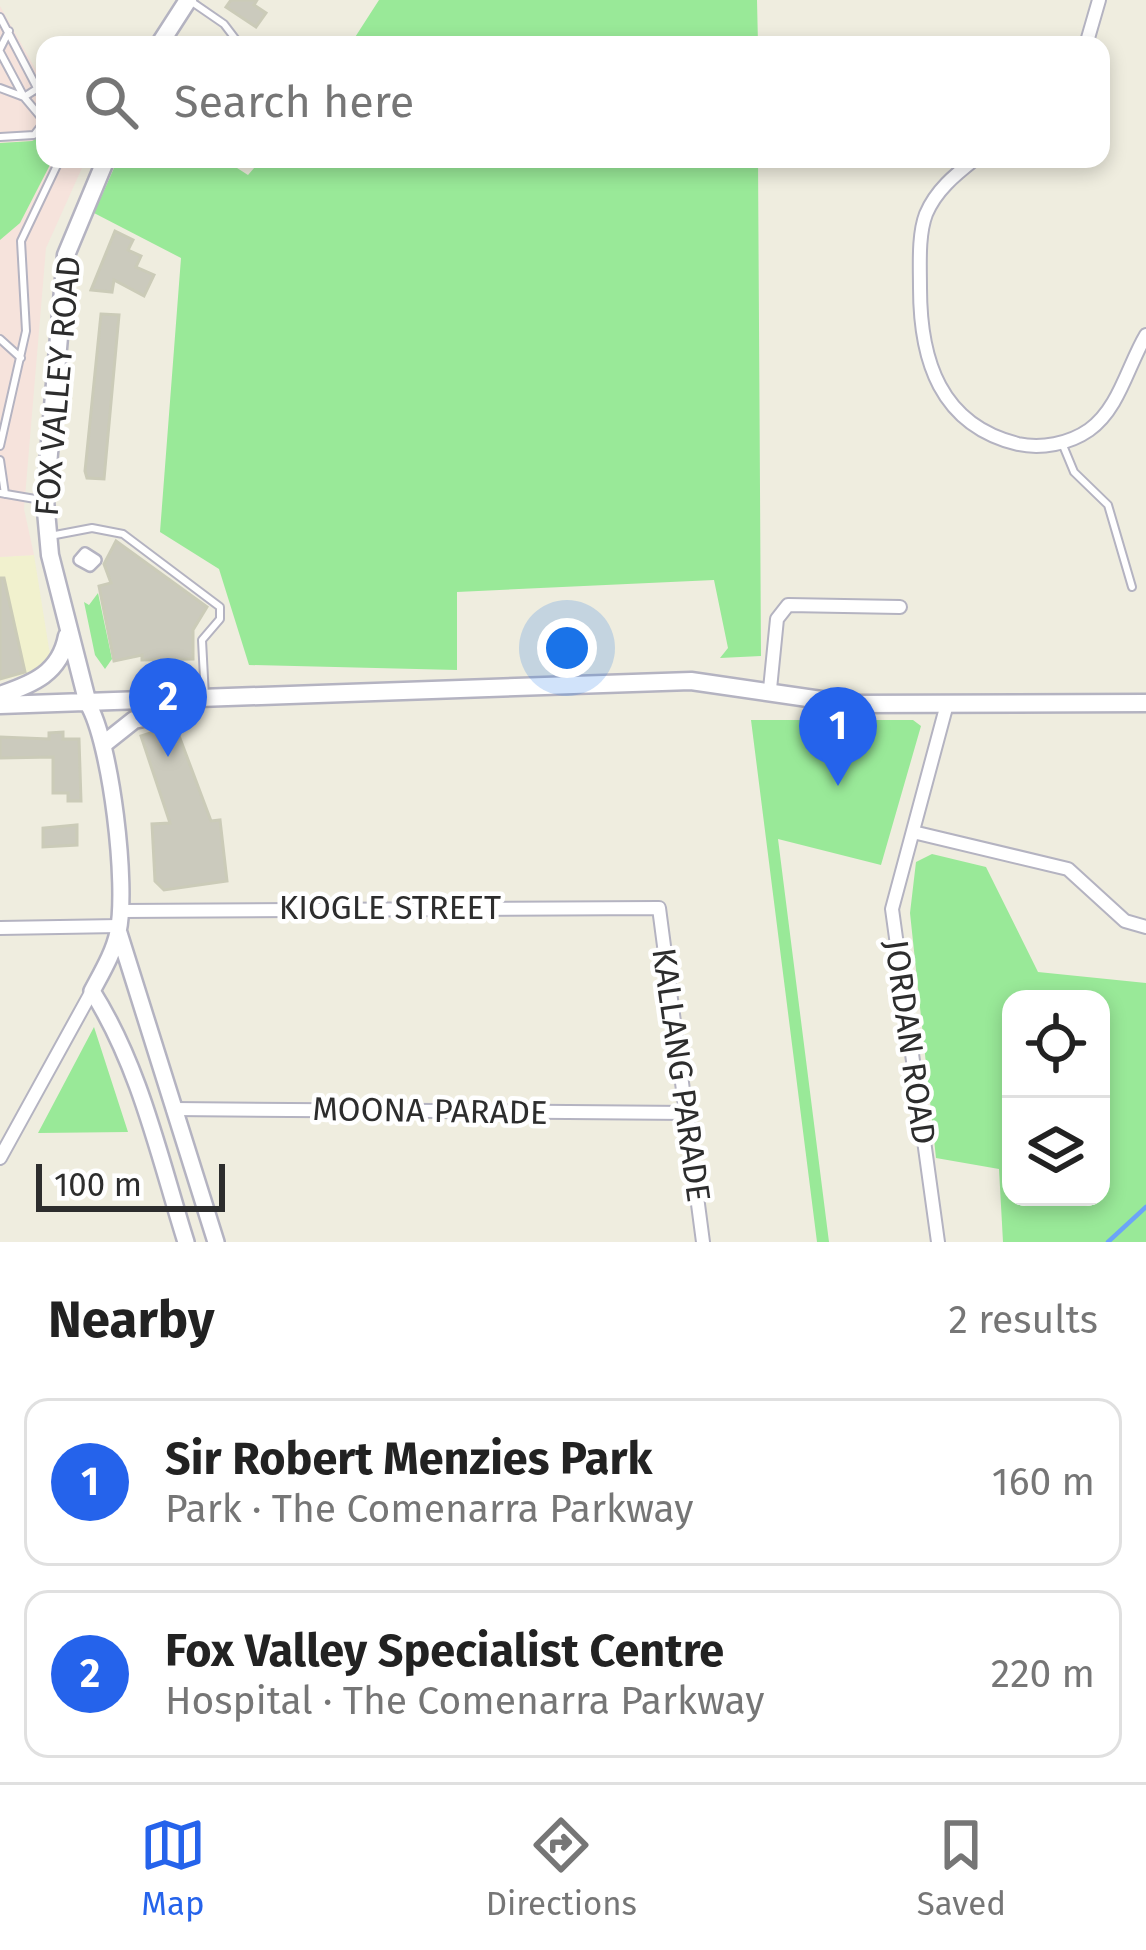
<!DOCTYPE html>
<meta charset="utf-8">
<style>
body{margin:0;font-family:"Fira Sans",sans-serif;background:#f6f6f6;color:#222}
.controls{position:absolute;right:36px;bottom:36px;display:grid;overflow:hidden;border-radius:24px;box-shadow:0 6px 18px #0003}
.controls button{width:108px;height:108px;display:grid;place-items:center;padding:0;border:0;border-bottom:3px solid #e0e0e0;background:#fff;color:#222;font:60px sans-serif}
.scale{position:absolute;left:36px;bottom:30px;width:189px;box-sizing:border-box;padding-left:12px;border:6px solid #2d2d2d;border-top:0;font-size:33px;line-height:42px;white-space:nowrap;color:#2d2d2d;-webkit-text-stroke:9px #fff;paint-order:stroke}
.you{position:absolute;left:567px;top:648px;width:42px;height:42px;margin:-30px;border:9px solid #fff;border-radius:50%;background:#1a73e8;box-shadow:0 0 0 18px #1a73e833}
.badge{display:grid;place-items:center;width:78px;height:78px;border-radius:50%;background:#2563eb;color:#fff;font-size:39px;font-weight:700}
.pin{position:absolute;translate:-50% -99px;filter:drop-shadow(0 3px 6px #0008)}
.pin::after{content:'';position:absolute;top:63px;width:42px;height:36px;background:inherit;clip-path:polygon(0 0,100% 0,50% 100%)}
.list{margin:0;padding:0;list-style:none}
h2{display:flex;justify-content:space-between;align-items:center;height:156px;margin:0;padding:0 48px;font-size:51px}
h2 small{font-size:39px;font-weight:400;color:#767676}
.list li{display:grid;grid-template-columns:78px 1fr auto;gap:36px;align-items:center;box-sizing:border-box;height:168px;margin:0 24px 24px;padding:0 24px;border:3px solid #e0e0e0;border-radius:24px}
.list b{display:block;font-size:45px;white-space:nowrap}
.list p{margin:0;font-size:39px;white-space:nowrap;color:#767676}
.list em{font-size:39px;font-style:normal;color:#767676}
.icon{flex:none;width:66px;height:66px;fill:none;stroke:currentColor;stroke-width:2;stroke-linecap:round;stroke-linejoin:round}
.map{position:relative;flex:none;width:1146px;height:1242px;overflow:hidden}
.search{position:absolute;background:#fff;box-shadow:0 6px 18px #0003;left:36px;right:36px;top:36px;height:132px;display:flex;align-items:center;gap:30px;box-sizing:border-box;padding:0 42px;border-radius:24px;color:#767676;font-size:45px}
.sheet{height:540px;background:#fff}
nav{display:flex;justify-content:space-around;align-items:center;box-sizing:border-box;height:168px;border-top:3px solid #e0e0e0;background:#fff;font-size:33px;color:#767676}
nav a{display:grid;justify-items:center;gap:6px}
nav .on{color:#2563eb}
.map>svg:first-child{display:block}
</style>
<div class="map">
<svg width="1146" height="1242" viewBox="0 0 1146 1242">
<rect width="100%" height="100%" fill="#efeddf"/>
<path fill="#f1f1ce" d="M 34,555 L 50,655 L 34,672 L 0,681 L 0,557 Z"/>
<path fill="#f6e3dc" d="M 0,6 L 45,86 L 45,159 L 86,159 L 46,248 L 24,509 L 34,555 L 0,557 Z"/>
<path fill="#99e998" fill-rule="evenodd" d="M 379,0 L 757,0 L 758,45 L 350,45 Z
M 45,134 L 45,159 L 53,159 L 20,223 L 0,240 L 0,143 L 32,141 Z
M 118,159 L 223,159 L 248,175 L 262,159 L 758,159 L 761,656 L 720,658 L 728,648 L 714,580 L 457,592 L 457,670 L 249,665 L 219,569 L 160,532 L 181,258 L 94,213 Z
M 98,593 L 112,659 L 105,669 L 95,655 L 84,602 L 89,605 Z
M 751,720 L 913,720 L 921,726 L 881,865 L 778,839 L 829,1242 L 817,1242 Z
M 932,854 L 986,867 L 1038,972 L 1146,983 L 1146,1242 L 1003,1242 L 999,1169 L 936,1158 L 910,913 L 916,862 ZM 1011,999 L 1101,999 L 1101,1197 L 1011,1197 Z
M 94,1027 L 128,1132 L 38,1133 Z"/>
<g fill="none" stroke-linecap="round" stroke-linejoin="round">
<path stroke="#6ca4f7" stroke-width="4.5" d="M 1108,1242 L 1146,1207"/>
</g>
<path fill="#cbcabd" stroke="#cbcbb8" stroke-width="3" d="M 231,0 L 257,0 L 254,5 L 266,13 L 256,27 L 226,7 Z
M 115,231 L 133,240 L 128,250 L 141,256 L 136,267 L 154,275 L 144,296 L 114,280 L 112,292 L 91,290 Z
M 101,314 L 119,315 L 104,479 L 87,478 L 85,471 Z
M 116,541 L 207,607 L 193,630 L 193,659 L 142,660 L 142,655 L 114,661 L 99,586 L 111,583 L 104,564 Z
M 0,578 L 4,578 L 25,672 L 0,679 Z
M 175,725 L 211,821 L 220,820 L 227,881 L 164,890 L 155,881 L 152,824 L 170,823 L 141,736 Z
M 63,732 L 63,739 L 79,739 L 81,801 L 68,801 L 68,793 L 53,793 L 53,757 L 0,758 L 0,737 L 49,739 L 49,733 Z
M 77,825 L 77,845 L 43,847 L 43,828 Z"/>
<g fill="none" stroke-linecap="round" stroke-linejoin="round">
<g stroke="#b4b3c1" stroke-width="10">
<path id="service" d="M 192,2 L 224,24 L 240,45
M 0,17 L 45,103
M 0,49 L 9,31
M 0,52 L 24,97 L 45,122
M 0,88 L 24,97 L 35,90
M 0,137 L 34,135 L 45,121
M 0,339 L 21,358
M 1062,443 L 1074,472 L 1108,505 L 1132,587
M 0,446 L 26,331 L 21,241 L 60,159
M 0,460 L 5,494
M 0,493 L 41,500
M 50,536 L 92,528 L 123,534 L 220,607 L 220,619 L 202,640 L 205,697"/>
</g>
<g stroke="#b4b3c1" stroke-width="14">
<path id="pedestrian" d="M 85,553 L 96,560 L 90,566 L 79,560 Z"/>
</g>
<g stroke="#b4b3c1" stroke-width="16">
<path id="minor" d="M 1086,45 L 1099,0
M 975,159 C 955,175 936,190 926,214 C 918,235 920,265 920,288 C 920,360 940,425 1018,444 C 1041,449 1069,444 1089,430 C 1119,409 1128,365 1146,335
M 770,689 L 777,619 L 788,605 L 900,607
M 913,832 L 1068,869 L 1125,921 L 1146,927
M 121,911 L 659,908 L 703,1242
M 0,928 L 119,926
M 173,1109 L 688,1113
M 0,1158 L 92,991
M 938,1242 L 892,909 L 947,704"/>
</g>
<g stroke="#b4b3c1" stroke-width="20">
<path id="tertiary" d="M 88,704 C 111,743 128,886 118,932 C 114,952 102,972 92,991 C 140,1067 159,1156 186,1242
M 119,933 L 216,1242"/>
</g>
<g stroke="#b4b3c1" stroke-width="21">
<path id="secondary" d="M 159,45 L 188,0
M 0,695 C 33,684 60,673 67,636
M 88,704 L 50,555 L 45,500 L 66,255 L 106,159
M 0,705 L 691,681 L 849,704 L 1146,703
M 105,743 L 134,720 L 178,711"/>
</g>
<use href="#service" stroke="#fff" stroke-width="6"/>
<use href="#pedestrian" stroke="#fff" stroke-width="9"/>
<use href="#minor" stroke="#fff" stroke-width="12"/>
<use href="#tertiary" stroke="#fff" stroke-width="15"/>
<use href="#secondary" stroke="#fff" stroke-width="16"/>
</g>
<g text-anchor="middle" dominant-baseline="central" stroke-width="9" stroke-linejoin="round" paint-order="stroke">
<g font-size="33" fill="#2d2d2d" stroke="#fff">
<text transform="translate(58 386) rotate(-85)">FOX VALLEY ROAD</text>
<text x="390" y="908">KIOGLE STREET</text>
<text transform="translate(910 1042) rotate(82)">JORDAN ROAD</text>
<text transform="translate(681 1075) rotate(82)">KALLANG PARADE</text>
<text transform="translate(430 1111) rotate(1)">MOONA PARADE</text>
</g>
</g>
</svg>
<div class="controls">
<button><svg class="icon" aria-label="locate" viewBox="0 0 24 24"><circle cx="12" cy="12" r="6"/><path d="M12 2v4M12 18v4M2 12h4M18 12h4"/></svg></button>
<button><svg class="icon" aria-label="layers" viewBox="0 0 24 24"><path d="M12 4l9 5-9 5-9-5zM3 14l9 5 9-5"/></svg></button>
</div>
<div class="scale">100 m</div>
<div class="you"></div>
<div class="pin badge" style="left:838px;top:786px">1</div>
<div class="pin badge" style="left:168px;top:757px">2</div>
<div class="search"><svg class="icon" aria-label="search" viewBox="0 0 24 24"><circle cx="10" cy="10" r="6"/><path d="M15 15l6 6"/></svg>Search here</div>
</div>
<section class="sheet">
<h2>Nearby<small>2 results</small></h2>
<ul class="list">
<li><span class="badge">1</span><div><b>Sir Robert Menzies Park</b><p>Park · The Comenarra Parkway</p></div><em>160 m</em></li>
<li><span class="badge">2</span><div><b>Fox Valley Specialist Centre</b><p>Hospital · The Comenarra Parkway</p></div><em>220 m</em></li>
</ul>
</section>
<nav>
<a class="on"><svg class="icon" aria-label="map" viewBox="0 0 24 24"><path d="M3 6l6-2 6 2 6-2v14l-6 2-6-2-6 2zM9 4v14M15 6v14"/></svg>Map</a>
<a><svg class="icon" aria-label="directions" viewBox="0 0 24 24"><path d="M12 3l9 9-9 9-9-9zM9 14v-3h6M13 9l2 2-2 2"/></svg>Directions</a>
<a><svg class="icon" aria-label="saved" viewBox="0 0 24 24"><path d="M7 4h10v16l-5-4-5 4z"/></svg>Saved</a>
</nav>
